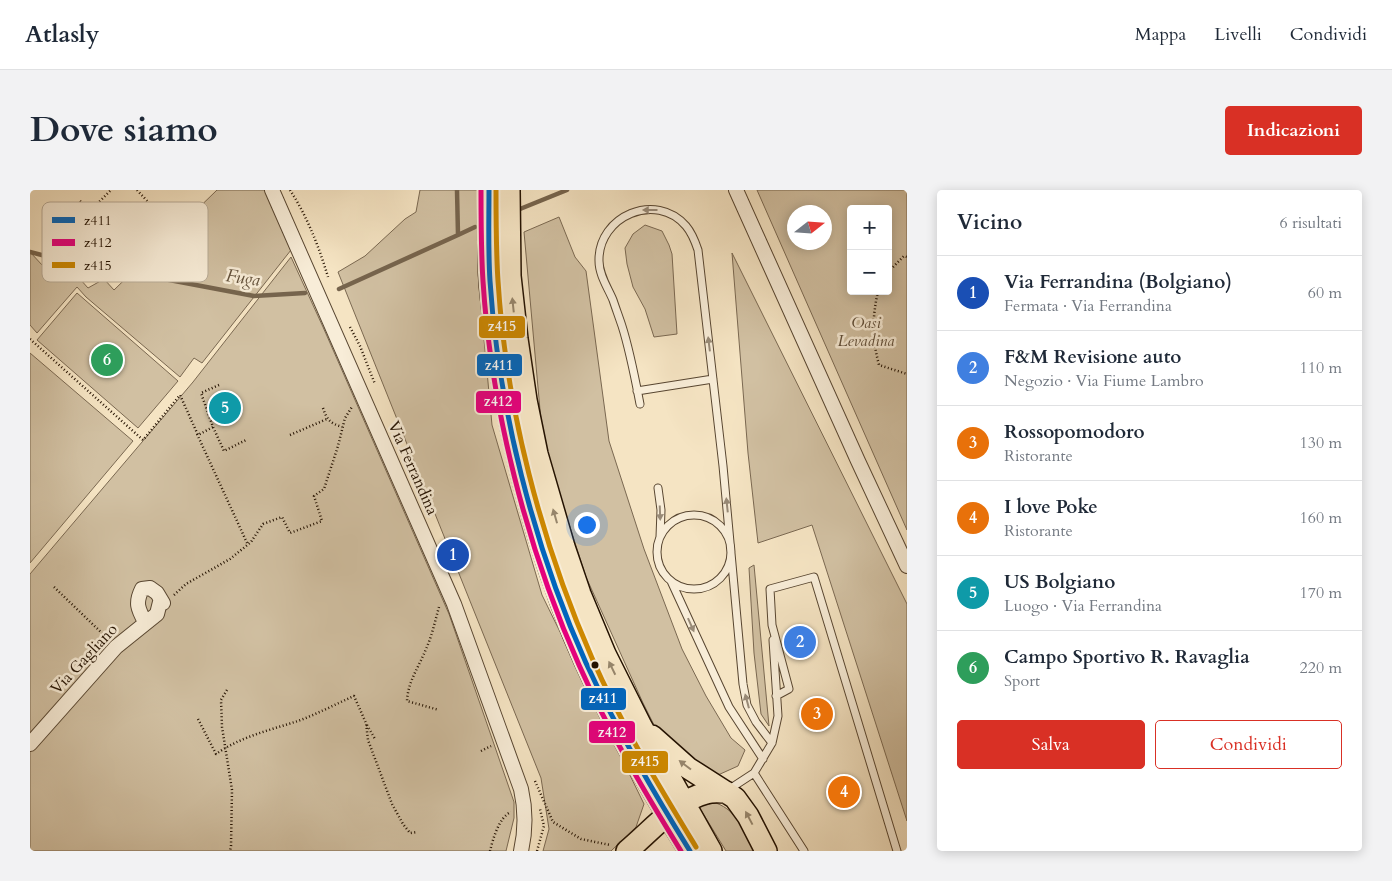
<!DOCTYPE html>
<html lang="it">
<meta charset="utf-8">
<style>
body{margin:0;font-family:Cardo,serif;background:#f2f2f3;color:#1f2937}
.controls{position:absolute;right:15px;top:15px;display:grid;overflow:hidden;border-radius:5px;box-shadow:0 2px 12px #0003}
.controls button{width:45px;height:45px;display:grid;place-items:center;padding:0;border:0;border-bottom:1px solid #e0e1e3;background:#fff;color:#1f2937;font:25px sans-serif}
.compass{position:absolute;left:757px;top:15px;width:45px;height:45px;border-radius:50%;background:#fff;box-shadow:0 2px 12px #0003;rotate:73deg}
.you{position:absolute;left:556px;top:334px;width:18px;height:18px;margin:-12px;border:4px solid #fff;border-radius:50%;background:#1a73e8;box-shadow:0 0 0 8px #1a73e833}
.badge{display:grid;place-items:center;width:32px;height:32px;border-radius:50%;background:#d93025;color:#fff;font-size:16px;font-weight:700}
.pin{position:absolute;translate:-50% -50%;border:2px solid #fff;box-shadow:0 1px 5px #0006}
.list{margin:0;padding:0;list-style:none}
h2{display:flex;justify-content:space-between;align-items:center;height:65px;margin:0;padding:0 20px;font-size:21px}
h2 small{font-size:16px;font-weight:400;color:#747a83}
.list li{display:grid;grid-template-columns:32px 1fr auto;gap:15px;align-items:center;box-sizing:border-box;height:75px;padding:0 20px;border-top:1px solid #e0e1e3}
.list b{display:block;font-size:19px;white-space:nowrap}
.list p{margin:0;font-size:16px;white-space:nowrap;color:#747a83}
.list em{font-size:16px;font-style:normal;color:#747a83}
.actions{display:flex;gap:10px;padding:15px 20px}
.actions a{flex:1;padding:11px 0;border:1px solid #d93025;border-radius:5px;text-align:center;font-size:18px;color:#d93025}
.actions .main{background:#d93025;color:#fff}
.map{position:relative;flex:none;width:877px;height:661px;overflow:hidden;border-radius:5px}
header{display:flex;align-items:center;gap:30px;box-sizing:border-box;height:70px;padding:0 25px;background:#fff;border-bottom:1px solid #e0e1e3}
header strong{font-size:24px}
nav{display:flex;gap:28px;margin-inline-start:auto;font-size:18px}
.intro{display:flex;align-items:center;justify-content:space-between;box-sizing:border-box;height:120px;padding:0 30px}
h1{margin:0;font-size:35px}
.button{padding:12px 22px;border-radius:5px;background:#d93025;color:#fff;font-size:18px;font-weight:700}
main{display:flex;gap:30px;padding:0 30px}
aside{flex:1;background:#fff;border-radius:5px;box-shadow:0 2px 12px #0003}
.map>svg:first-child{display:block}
</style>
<header>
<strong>Atlasly</strong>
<nav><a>Mappa</a><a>Livelli</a><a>Condividi</a></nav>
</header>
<div class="intro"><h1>Dove siamo</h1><a class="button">Indicazioni</a></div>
<main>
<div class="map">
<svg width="877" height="661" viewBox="0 0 877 661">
<rect width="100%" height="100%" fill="#f5e4c3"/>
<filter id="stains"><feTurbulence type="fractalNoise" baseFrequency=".004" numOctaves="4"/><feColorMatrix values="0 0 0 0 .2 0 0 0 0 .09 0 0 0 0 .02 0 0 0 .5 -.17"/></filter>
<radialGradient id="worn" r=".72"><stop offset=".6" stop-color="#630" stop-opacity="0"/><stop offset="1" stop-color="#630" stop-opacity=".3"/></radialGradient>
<path fill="#d1c0a2" stroke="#7a6851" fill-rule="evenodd" d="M 187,0 L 235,0 L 261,60 L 172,173 L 164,168 L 150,187 L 56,107 L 47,97 L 7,143 L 0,135 L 0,62 L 13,76 L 26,62 L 58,98 L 74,89 L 84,100 Z
M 390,0 L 448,0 L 448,85 L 462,235 L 512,405 L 614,614 L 606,637 L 581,661 L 513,661 L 519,639 L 511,588 L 308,82 L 335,66 L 375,29 L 386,22 Z
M 727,0 L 877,0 L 877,340 ZM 821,19 L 858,19 L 858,101 L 821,101 ZM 764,22 L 794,22 L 794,52 L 764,52 Z
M 529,27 L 545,67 L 556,81 L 579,251 L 614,359 L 652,459 L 676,506 L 701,548 L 715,560 L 708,576 L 688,585 L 663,574 L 628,543 L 613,513 L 556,387 L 513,253 L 494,42 Z
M 615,35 L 632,41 L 639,55 L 642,64 L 647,144 L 624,147 L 615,119 L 603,97 L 597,74 L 595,58 L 603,44 Z
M 702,63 L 877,414 L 877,631 L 782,335 L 728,353 L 718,263 Z
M 261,67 L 293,137 L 419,424 L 484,612 L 484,628 L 476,661 L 0,661 L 0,384 L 163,192 Z
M 47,103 L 148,191 L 108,238 L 7,150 Z
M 0,163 L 103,251 L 0,373 Z
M 724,375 L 739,536 L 731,524 L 724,463 L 719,378 Z
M 686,613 C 708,621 714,642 725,661 L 696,661 L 669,617 L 677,614 Z"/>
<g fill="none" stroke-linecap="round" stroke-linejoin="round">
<path stroke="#76644d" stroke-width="4.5" d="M 490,19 L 537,0
M 428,45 L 445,37
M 0,62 L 23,68 L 224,106 L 275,103
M 309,99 L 428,45 L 427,0"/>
<g stroke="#584631" stroke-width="9">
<path id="lane" d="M 607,201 L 683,189
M 610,214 C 605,188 600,161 592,136 C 589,127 586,119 583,110 C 578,98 569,85 569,71 C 568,26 626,1 656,36 C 662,43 665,51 668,60 L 693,276 L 713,494 L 717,515 L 726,532 L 742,553
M 628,298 L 631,320 L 630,347
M627 362a37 37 0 1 1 74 0a37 37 0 1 1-74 0Z
M 641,391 L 699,517 L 733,569
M 746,506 L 759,499 L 742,435 L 740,399 L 784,387 L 867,661
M 724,583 L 742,553 L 748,526 L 743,450
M 698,600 L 724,583 L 774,661"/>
</g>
<g stroke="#584631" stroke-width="16">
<path id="street" d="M 242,0 L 424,414 L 491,599 C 496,621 496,639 491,661
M 706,0 L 828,271 L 877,376
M 0,554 L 86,457 L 127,424 L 130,412 L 133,413 L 127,403 L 120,398 L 112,399 C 105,413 108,419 115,432"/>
</g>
<g stroke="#231100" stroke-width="24">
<path id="primary" d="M 459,0 C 459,34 458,68 461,102 C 472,219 500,336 544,445 C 575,520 617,592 660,661
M 479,0 L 480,86 L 487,149 L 496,210 L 507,264 L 534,357 L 550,404 L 575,464 L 611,536 L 681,661
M 622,546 L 658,578 L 705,608 L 718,626 L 736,661
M 597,661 C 620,642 647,610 676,603 C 682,601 690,602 696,602"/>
</g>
<path stroke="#231100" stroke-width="2.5" stroke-dasharray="1 2.5" stroke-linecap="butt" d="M 107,0 L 131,26
M 260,0 C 277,26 289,57 298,87
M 50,11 L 60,21
M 20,51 L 34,38 L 38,43 L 81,0
M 858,82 L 874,66 L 877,67
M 848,101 C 842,129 842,148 849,175 L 877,184
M 320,137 L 330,156 L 345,194
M 0,149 L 113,250 L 150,205 L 168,245 L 183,237
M 189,195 L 171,203 L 183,237 L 194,261 L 216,250
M 293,218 C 297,230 300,233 312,237
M 167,244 L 218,355
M 260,245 L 297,229
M 24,397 L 77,448
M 144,405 L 156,394 L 200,369 L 221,352 L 233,334 L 252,327 L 260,343 L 292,331 L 284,306 L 294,299 L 308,256 L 315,228 L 322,217
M 409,417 C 405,431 402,446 396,459 C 389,477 378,491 377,511 L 409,520
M 197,500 L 191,510 L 192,537 L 202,600 L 201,656 L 200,661
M 168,529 L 186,564 C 210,547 240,540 268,531 C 287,524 306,514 324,506 L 336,533 L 338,550 L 362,614 L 373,634 L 380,643 L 387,642
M 337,535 L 345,549
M 451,561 L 461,556
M 505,591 L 523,632 L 551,649 L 580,655
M 460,661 C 463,649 469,627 481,622
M 507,661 L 514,636 L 510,619"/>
<use href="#lane" stroke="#f8edd8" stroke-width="7"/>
<use href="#street" stroke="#f8edd8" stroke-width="14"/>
<use href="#primary" stroke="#f5e4c3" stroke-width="21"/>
<g stroke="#f8edd8" stroke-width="9">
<path id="bus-1" d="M 459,0 C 459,30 458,60 460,91 C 468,216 504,358 556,473 C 586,538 622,600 660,661"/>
</g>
<g stroke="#f8edd8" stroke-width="9">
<path id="bus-2" d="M 451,0 C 451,30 451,61 453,91 C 461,218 497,359 549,475 C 578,540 614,601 651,661"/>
</g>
<g stroke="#f8edd8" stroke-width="9">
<path id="bus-3" d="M 466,0 C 466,30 466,61 468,91 C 476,218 511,352 562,468 C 591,534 629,596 666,657"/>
</g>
<use href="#bus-1" stroke="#0065bd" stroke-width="5"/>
<use href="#bus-2" stroke="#e5007d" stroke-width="5"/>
<use href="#bus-3" stroke="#cd8800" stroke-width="5"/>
</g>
<defs><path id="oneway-solid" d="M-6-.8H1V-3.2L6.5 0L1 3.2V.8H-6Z" transform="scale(1.25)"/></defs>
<g fill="#988a77">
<use href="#oneway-solid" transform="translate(620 20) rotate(-180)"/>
<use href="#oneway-solid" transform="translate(679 154) rotate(-97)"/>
<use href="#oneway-solid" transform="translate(697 315) rotate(-96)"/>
<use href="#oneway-solid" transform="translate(630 323) rotate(88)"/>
<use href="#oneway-solid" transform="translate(661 435) rotate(66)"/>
<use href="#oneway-solid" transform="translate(717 511) rotate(-105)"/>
</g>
<g fill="#96856b">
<use href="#oneway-solid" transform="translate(483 115) rotate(-96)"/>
<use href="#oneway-solid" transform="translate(525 326) rotate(-106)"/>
<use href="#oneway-solid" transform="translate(582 478) rotate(-116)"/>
<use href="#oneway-solid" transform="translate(655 575) rotate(-143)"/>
<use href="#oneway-solid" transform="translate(719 628) rotate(-118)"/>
</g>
<circle fill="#231100" stroke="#f8edd8" stroke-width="2" cx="565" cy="475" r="4.5"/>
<g text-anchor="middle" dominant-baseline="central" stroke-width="5" stroke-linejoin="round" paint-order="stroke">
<g font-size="16" font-style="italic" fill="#604e39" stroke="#f8edd8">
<text x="836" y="133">Oasi<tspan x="836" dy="18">Levadina</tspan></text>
</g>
<g font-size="16" fill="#231100" stroke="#f8edd8">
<text transform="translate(383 278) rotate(66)">Via Ferrandina</text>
<text transform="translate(54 469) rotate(-47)">Via Gagliano</text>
</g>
<g font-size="18" font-style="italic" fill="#62503a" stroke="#f8edd8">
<text transform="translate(213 88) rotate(8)">Fuga</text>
</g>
</g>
<rect x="12" y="12" width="166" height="80" rx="8" fill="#f8edd8" stroke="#b8ab97" stroke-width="1"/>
<rect x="22" y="27" width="23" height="6" fill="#0065bd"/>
<rect x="22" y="49" width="23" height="7" fill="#e5007d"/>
<rect x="22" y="72" width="23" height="6" fill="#cd8800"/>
<g font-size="14" fill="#231100">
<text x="54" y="35">z411</text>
<text x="54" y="57">z412</text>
<text x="54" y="80">z415</text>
</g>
<g stroke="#f8edd8" stroke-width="2">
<rect x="448" y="125" width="48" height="24" rx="5" fill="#cd8800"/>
<rect x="446" y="163" width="47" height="24" rx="5" fill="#0065bd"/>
<rect x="445" y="200" width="47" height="24" rx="5" fill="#e5007d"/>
<rect x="550" y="497" width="47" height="24" rx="5" fill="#0065bd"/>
<rect x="558" y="530" width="48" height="24" rx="5" fill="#e5007d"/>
<rect x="591" y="560" width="48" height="24" rx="5" fill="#cd8800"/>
</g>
<g font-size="14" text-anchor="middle" font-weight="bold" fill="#fff">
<text x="472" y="141">z415</text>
<text x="469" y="180">z411</text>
<text x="468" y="216">z412</text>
<text x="573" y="513">z411</text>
<text x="582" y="547">z412</text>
<text x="615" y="576">z415</text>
</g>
<rect width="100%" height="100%" filter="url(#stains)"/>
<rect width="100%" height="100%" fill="url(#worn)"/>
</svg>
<div class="controls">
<button>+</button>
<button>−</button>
</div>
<svg class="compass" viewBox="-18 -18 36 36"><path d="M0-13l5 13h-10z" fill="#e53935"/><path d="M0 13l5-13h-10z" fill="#747a83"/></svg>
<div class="you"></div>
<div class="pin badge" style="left:423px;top:365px;background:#1a4fb4">1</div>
<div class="pin badge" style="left:770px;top:452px;background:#3f7fe0">2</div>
<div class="pin badge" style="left:787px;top:524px;background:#e8710a">3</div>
<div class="pin badge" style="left:814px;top:602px;background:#e8710a">4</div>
<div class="pin badge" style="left:195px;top:218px;background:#0f9aa8">5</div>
<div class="pin badge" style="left:77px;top:170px;background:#2e9e5b">6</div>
</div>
<aside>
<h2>Vicino<small>6 risultati</small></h2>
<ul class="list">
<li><span class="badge" style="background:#1a4fb4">1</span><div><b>Via Ferrandina (Bolgiano)</b><p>Fermata · Via Ferrandina</p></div><em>60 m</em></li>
<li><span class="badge" style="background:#3f7fe0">2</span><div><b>F&amp;M Revisione auto</b><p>Negozio · Via Fiume Lambro</p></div><em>110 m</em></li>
<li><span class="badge" style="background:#e8710a">3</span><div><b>Rossopomodoro</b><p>Ristorante</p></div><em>130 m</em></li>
<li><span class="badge" style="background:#e8710a">4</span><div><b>I love Poke</b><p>Ristorante</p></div><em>160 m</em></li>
<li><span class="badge" style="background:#0f9aa8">5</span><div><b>US Bolgiano</b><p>Luogo · Via Ferrandina</p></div><em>170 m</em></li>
<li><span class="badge" style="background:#2e9e5b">6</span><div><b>Campo Sportivo R. Ravaglia</b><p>Sport</p></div><em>220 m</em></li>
</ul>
<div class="actions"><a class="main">Salva</a><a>Condividi</a></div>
</aside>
</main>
